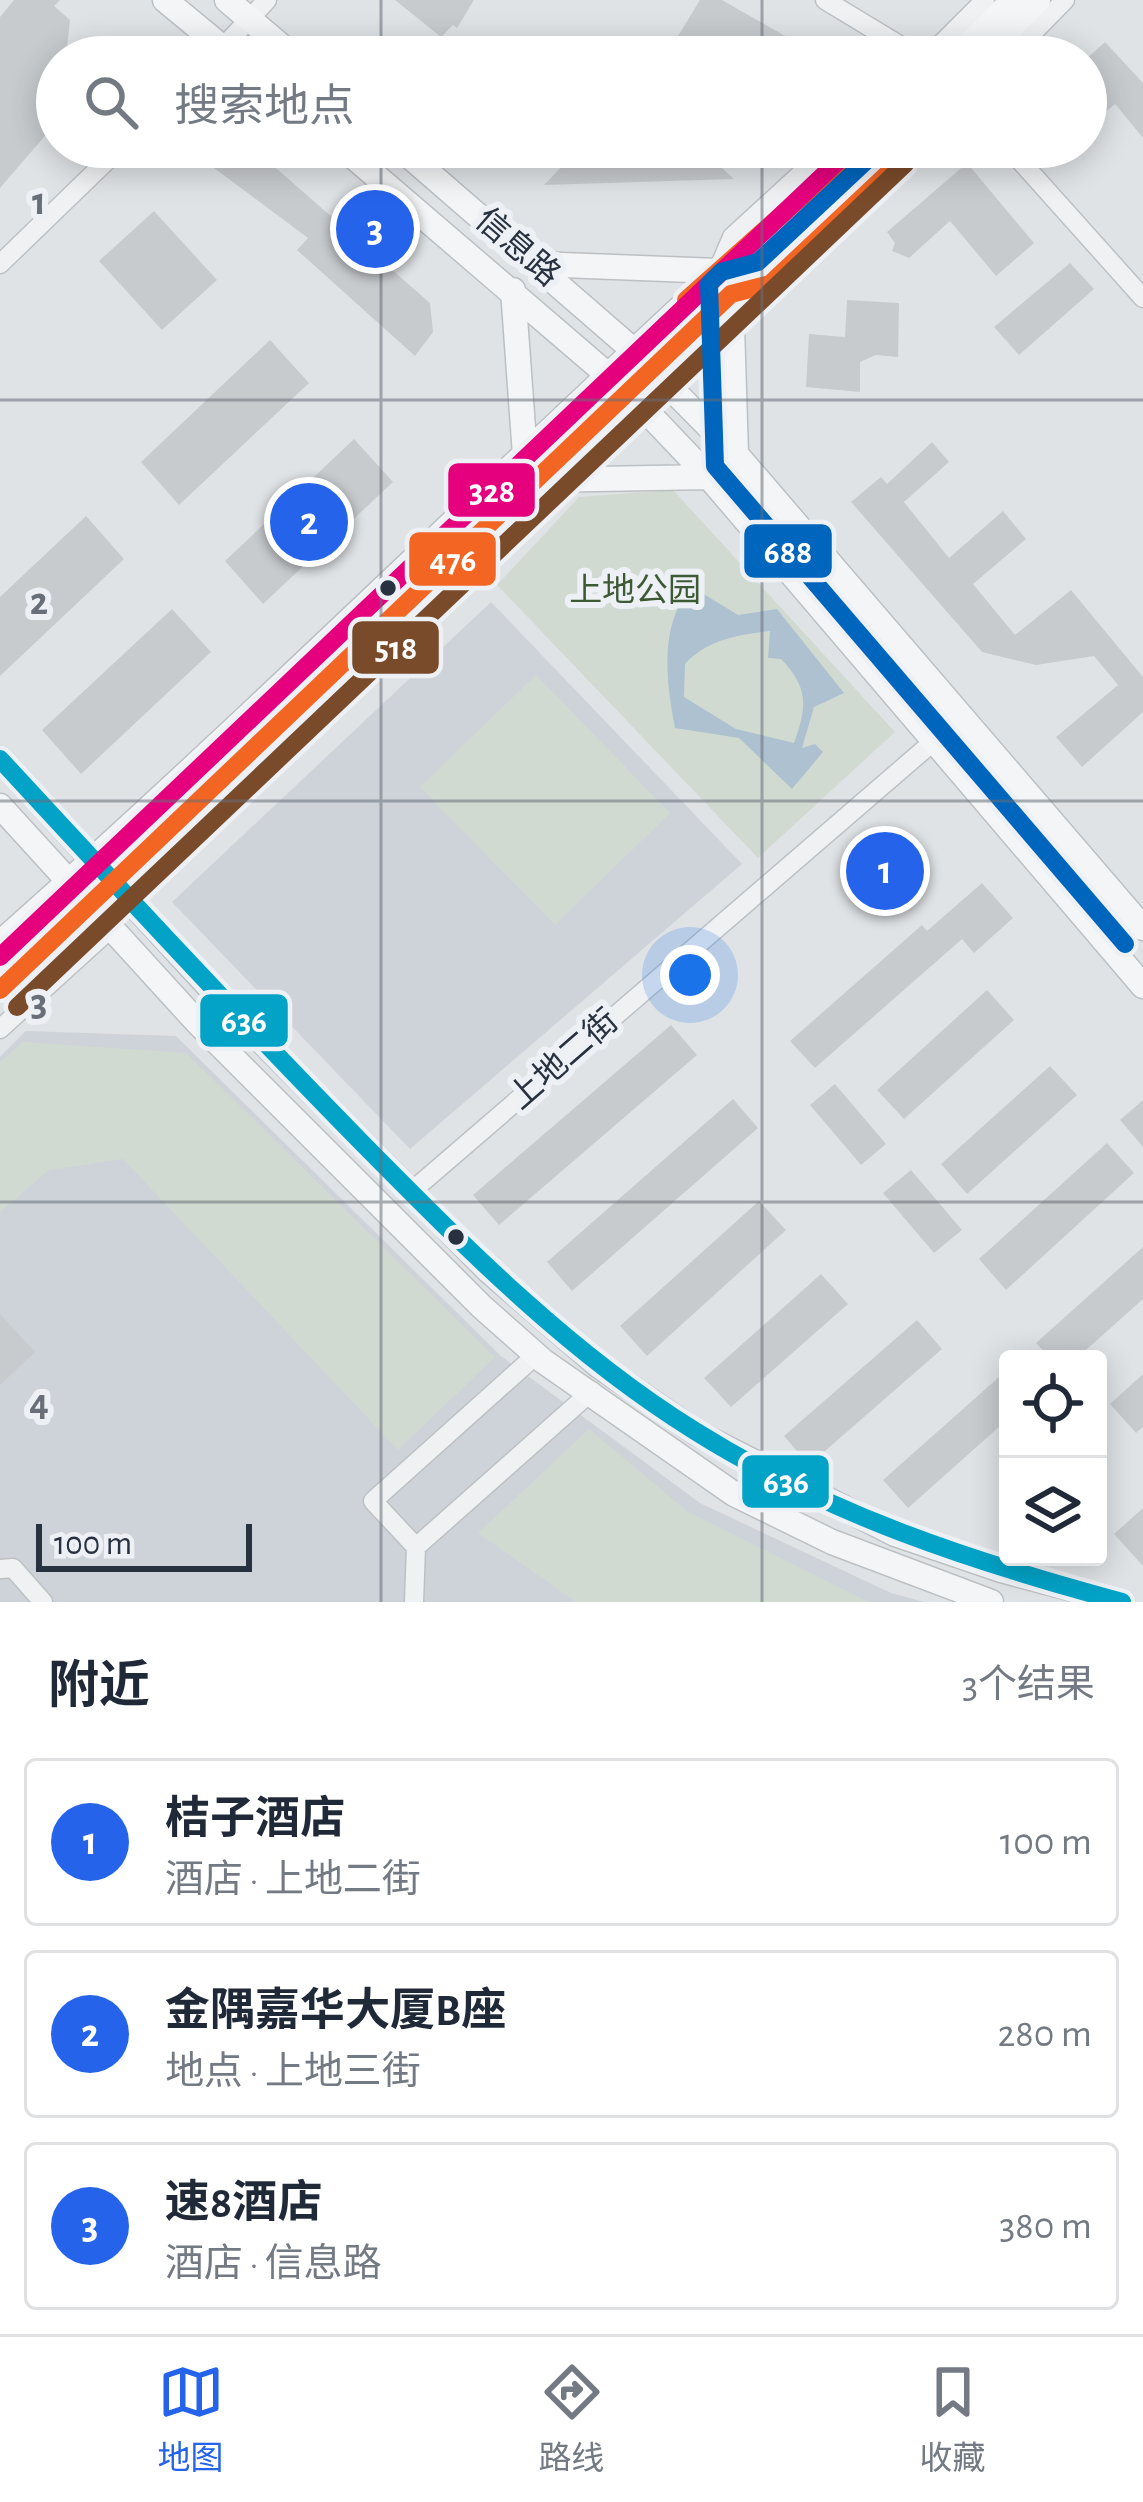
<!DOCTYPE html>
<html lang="zh">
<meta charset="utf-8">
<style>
body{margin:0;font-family:"Alegreya Sans","Noto Sans SC",sans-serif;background:#f6f6f7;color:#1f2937}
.controls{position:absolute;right:36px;bottom:36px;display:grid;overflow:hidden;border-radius:12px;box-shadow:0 6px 30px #0003}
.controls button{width:108px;height:108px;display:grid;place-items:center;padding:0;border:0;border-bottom:3px solid #e0e1e3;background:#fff;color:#1f2937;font:60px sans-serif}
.scale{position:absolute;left:36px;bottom:30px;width:216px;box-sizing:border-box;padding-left:12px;border:6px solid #27313f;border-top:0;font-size:33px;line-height:42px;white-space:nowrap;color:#27313f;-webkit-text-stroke:9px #edf1f5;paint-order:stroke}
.you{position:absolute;left:690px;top:975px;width:42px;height:42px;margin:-30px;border:9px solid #fff;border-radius:50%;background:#1a73e8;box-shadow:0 0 0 18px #1a73e833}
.badge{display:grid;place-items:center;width:78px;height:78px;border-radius:50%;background:#2563eb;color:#fff;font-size:39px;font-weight:700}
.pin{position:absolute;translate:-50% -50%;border:6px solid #fff;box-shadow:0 3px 12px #0006}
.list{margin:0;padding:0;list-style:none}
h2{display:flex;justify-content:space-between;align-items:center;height:156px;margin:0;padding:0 48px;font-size:51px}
h2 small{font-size:39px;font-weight:400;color:#747a83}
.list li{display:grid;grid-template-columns:78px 1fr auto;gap:36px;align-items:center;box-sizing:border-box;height:168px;margin:0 24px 24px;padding:0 24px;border:3px solid #e0e1e3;border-radius:12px}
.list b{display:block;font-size:45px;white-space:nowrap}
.list p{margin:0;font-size:39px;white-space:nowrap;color:#747a83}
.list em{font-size:39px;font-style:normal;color:#747a83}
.icon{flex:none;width:66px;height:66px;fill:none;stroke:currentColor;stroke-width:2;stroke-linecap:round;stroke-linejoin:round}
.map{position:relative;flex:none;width:1143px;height:1602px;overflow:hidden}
.search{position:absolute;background:#fff;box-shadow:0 6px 30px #0003;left:36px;right:36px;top:36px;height:132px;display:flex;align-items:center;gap:30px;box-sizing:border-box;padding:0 42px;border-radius:66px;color:#747a83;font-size:45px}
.sheet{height:732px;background:#fff}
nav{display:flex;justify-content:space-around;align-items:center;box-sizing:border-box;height:168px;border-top:3px solid #e0e1e3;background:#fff;font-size:33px;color:#747a83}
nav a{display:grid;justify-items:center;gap:6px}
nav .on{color:#2563eb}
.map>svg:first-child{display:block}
</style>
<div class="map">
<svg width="1143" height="1602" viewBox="0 0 1143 1602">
<rect width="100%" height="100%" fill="#e0e3e6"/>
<path fill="#ced3d9" d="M 491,602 L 742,864 L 410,1149 L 172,902 Z
M 26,1031 L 176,1036 L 501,1356 L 700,1503 L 891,1593 L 924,1602 L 0,1602 L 0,1057 Z"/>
<path fill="#d1dad1" d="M 673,490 L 895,732 L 758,858 L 497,585 L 579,497 Z
M 536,675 L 670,813 L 555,925 L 420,787 Z
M 23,1042 L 186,1053 L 495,1357 L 398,1450 L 123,1159 L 49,1170 L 0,1212 L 0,1062 Z
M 589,1429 L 688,1512 L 869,1602 L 576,1602 L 478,1533 Z"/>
<path fill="#aec1d1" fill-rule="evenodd" d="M 702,593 L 738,615 L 777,609 L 844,693 L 814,707 L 802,748 L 815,744 L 823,752 L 792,789 L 739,738 L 675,728 C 667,687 660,635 683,599 ZM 770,631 L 768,658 L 781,659 C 809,688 807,707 794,743 L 736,729 L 684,697 L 685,664 C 708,639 738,635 770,631 Z"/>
<path fill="#c8cbce" d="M 14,0 L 60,0 L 54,6 L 70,20 L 66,57 L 57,57 L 57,122 L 0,188 L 0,17 Z
M 395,0 L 474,0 L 457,28 L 453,25 L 441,37 Z
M 700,0 L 722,0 L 822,57 L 705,57 L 690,51 L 694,42 L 678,36 Z
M 1105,42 L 1143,83 L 1143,138 L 1115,104 L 1086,128 L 1086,59 Z
M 225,147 L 252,147 L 430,303 L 433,332 L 415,356 L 297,250 L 308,238 L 210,165 Z
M 566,147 L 699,147 L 734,179 L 544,185 L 570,158 Z
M 967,163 L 1034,243 L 996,276 L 950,221 L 909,258 L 892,251 L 895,243 L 887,232 Z
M 154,211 L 217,280 L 162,330 L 99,261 Z
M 1070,263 L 1094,289 L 1019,355 L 994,327 Z
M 847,300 L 899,303 L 898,357 L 876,355 L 860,362 L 860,392 L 806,387 L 809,334 L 845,337 Z
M 270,340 L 309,383 L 179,505 L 141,462 Z
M 354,439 L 393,482 L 263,604 L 225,561 Z
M 932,442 L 949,462 L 904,502 L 949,558 L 1003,511 L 1026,539 L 973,584 L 1015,635 L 1071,590 L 1143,677 L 1143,712 L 1082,767 L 1056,737 L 1118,685 L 1094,656 L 1036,665 L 982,652 L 851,502 L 881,477 L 887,484 Z
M 86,516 L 124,559 L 0,676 L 0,597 Z
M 172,609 L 211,652 L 81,774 L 42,730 Z
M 982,883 L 1013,918 L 974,953 L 962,939 L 815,1068 L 790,1041 L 922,925 L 927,931 Z
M 987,990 L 1014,1020 L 904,1119 L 877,1090 Z
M 671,1025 L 697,1055 L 499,1225 L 473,1195 Z
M 1050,1066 L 1077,1095 L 967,1194 L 941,1164 Z
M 835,1084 L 886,1144 L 861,1165 L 810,1105 Z
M 733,1099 L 758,1128 L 572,1291 L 547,1262 Z
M 1143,1100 L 1143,1147 L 1120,1120 Z
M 1107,1143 L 1134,1173 L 1006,1290 L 979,1259 Z
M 911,1170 L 962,1230 L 934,1253 L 883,1193 Z
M 759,1201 L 786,1230 L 647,1356 L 620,1326 Z
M 1143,1247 L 1143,1299 L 1076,1359 L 1051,1359 L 1036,1343 Z
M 821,1274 L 848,1304 L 731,1407 L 704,1378 Z
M 0,1314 L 35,1352 L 0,1385 Z
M 917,1320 L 942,1349 L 809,1465 L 784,1436 Z
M 1008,1369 L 1008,1419 L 908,1508 L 883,1480 Z
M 1143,1374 L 1143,1427 L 1136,1433 L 1110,1404 Z
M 1143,1508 L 1143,1566 L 1114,1534 Z"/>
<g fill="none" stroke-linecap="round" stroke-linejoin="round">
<g stroke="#bec1c4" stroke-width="21">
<path id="minor" d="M 825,0 L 919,57
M 214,57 L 267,0
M 928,57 L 985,0
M 1009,57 L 1065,0
M 1008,147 L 1143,298
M 0,264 L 121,147
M 718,270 L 732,237 L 830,147
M 736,293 L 770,284 L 916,147
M 0,1029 L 110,929 L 114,885
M 412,1191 L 934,741
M 536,1355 L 373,1501 L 416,1547 L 592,1391
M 0,1569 L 13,1568 L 43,1602
M 414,1602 L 416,1547"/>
</g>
<g stroke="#bcc0c3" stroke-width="27">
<path id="major" d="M 165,0 L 234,57
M 227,0 L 294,57
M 956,57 L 1013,0
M 982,57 L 1038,0
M 342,147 L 630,394 L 709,477 L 1143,986
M 399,147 L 633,350 L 736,454 L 1143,928
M 536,264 L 718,271
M 513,290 L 525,455
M 731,294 L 736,454
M 539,480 L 709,477
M 0,759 L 227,1006 L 489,1271 L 598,1365 L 697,1433 L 895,1534 L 1001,1570 L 1122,1602
M 0,806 L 197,1022 L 482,1307 L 543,1361 L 734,1494 L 832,1542 L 991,1602
M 0,943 C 292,684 566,406 857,147
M 0,990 L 888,147"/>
</g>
<use href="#minor" stroke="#eff1f2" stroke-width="18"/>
<use href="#major" stroke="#f4f5f6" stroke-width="24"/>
<g stroke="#edf1f5" stroke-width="27">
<path id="bus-1" d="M 0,759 C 121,890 242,1021 367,1148 C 469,1251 571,1354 695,1431 C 827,1514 973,1562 1122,1602"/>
</g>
<g stroke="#edf1f5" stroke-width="27">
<path id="bus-2" d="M 686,300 L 850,154
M 0,990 L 731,294 L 770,284 L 916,147"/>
</g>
<g stroke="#edf1f5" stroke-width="27">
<path id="bus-3" d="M 17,1007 L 905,164"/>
</g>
<g stroke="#edf1f5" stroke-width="27">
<path id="bus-4" d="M 0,957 L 853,147"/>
</g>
<g stroke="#edf1f5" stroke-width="27">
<path id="bus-5" d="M 881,147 L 758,262 L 721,272 L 709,284 L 715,466 L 1125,944"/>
</g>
<use href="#bus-1" stroke="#02a3c7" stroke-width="18"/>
<use href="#bus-2" stroke="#f26522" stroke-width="18"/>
<use href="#bus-3" stroke="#7a4b2a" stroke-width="18"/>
<use href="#bus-4" stroke="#e5007d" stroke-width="18"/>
<use href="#bus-5" stroke="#0065bd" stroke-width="18"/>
</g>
<path fill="none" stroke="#686f79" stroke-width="3" stroke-opacity="0.55" d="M 381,0 L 381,57M 762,0 L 762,57M 381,147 L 381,1602M 762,147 L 762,1602M 0,400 L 1143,400M 0,801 L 1143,801M 0,1202 L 1143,1202"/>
<g fill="#27313f" stroke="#edf1f5" stroke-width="4.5">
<circle cx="388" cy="588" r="10"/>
<circle cx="456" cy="1237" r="10"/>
</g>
<g text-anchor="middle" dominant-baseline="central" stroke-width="12" stroke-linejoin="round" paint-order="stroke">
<g font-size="33" fill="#27313f" stroke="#edf1f5">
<text transform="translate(517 248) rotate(41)">信息路</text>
<text transform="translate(564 1060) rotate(-41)">上地二街</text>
</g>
<g font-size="33" fill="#3e5a34" stroke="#edf1f5">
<text x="635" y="591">上地公园</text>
</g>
</g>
<g font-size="39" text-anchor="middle" font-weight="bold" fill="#686f79" stroke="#edf1f5" stroke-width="12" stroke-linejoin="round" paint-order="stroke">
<text x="39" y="214">1</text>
<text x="39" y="614">2</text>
<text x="39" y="1015">3</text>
<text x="39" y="1415">4</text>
</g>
<g stroke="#edf1f5" stroke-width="4.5">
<rect x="446" y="461" width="91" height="58" rx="12" fill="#e5007d"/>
<rect x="742" y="522" width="92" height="58" rx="12" fill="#0065bd"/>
<rect x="407" y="530" width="91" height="58" rx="12" fill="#f26522"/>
<rect x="350" y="619" width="91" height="57" rx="12" fill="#7a4b2a"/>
<rect x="198" y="992" width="92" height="57" rx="12" fill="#02a3c7"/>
<rect x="740" y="1453" width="91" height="57" rx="12" fill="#02a3c7"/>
</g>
<g font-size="33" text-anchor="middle" font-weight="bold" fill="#fff">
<text x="492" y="502">328</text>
<text x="788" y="563">688</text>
<text x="453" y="571">476</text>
<text x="396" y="659">518</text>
<text x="244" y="1032">636</text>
<text x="786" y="1493">636</text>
</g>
</svg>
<div class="controls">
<button><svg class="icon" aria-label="locate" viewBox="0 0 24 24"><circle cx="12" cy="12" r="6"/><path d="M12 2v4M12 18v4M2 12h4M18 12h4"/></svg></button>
<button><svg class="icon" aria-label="layers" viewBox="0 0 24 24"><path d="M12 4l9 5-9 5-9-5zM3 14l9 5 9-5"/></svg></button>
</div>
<div class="scale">100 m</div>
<div class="you"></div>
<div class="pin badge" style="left:885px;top:871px">1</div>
<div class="pin badge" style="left:309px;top:522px">2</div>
<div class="pin badge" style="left:375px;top:229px">3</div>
<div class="search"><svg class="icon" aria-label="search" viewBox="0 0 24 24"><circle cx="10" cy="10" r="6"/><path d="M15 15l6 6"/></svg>搜索地点</div>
</div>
<section class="sheet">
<h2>附近<small>3个结果</small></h2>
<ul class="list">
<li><span class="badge">1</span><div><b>桔子酒店</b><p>酒店 · 上地二街</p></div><em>100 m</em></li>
<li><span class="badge">2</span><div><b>金隅嘉华大厦B座</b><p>地点 · 上地三街</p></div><em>280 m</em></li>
<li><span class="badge">3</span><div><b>速8酒店</b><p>酒店 · 信息路</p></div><em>380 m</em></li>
</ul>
</section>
<nav>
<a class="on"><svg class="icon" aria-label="map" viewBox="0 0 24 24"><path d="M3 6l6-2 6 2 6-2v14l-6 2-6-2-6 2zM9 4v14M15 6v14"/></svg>地图</a>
<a><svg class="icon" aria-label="directions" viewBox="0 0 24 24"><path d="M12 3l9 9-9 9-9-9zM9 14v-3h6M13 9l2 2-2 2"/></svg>路线</a>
<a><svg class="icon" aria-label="saved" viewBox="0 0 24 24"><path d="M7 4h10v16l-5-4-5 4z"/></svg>收藏</a>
</nav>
